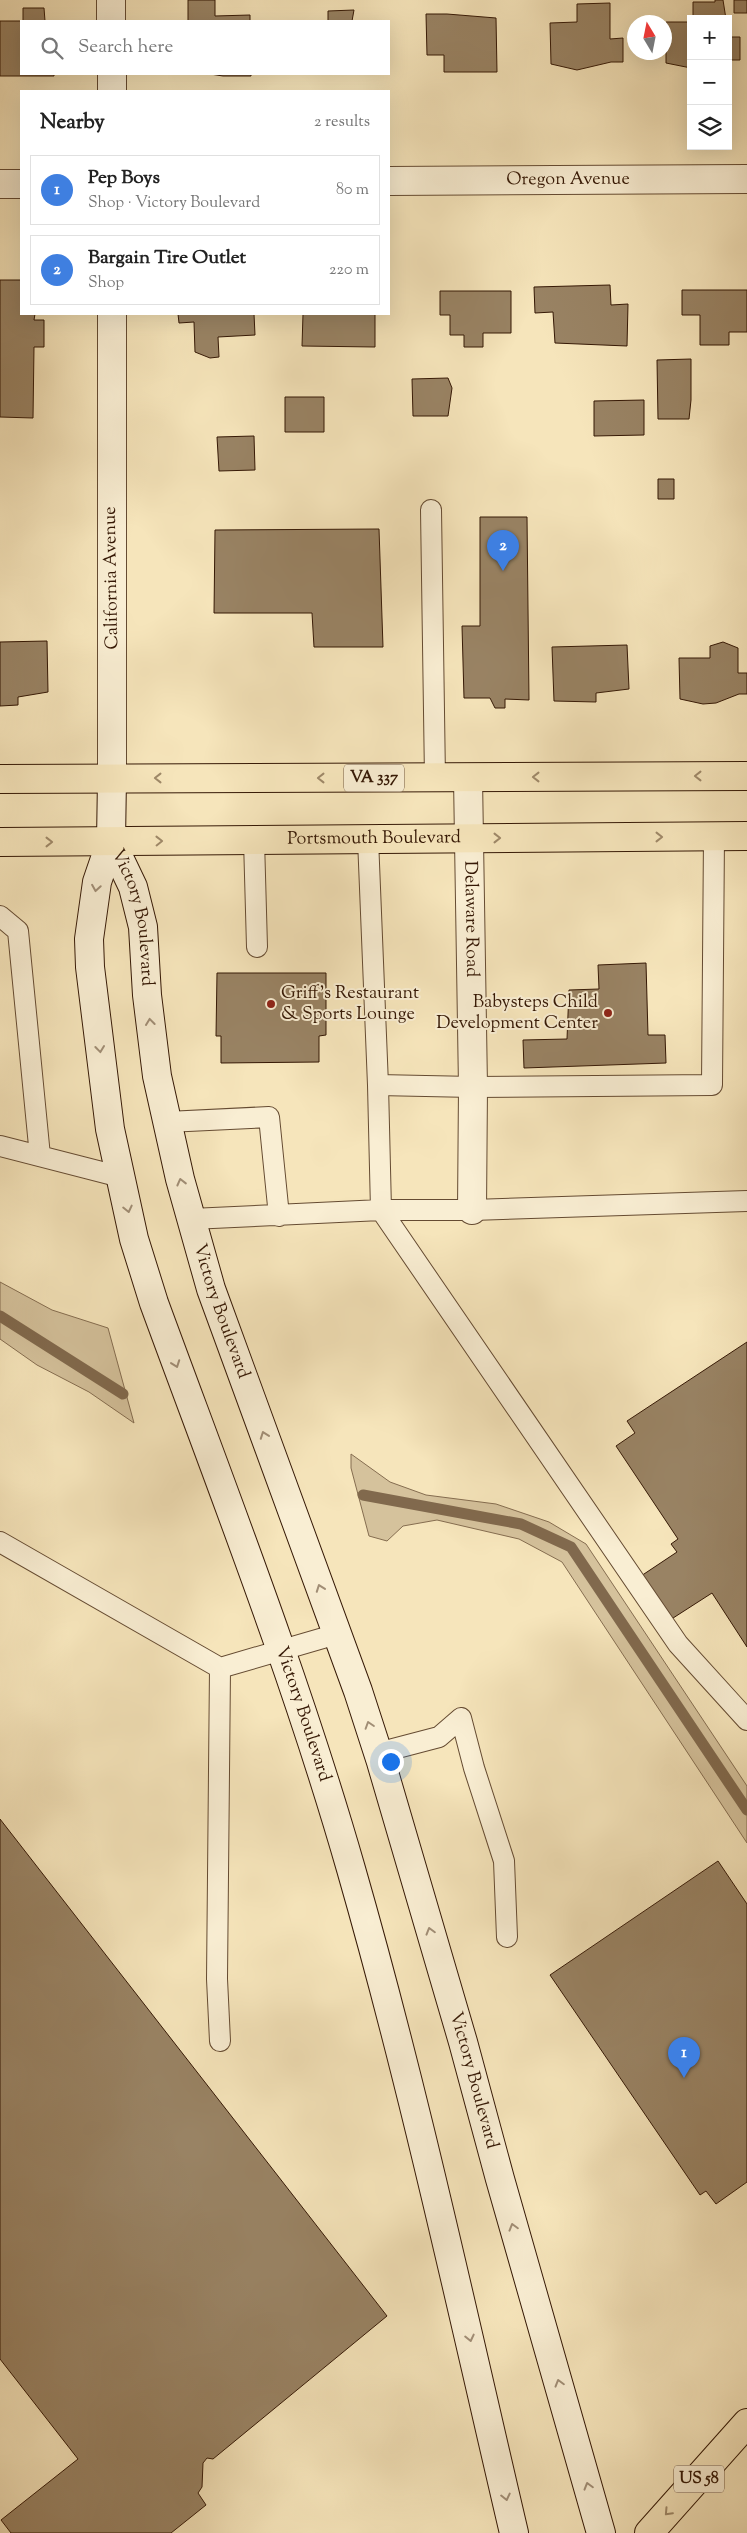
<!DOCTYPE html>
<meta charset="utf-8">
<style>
body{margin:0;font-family:"Sorts Mill Goudy",serif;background:#f6f6f6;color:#222}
.controls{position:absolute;right:15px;top:15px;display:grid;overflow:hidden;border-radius:0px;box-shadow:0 5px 20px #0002}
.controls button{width:45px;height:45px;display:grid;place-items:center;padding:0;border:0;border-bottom:1px solid #e0e0e0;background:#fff;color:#222;font:25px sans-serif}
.compass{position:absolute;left:627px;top:15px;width:45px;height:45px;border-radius:50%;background:#fff;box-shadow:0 5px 20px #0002;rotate:350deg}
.you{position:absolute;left:390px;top:1761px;width:18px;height:18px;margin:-12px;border:4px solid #fff;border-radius:50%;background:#1a73e8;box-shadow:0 0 0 8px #1a73e833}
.badge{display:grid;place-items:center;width:32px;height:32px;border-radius:50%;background:#d93025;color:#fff;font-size:16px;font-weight:700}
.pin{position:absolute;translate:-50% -41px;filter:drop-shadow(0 1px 2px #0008)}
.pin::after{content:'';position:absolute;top:26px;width:18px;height:15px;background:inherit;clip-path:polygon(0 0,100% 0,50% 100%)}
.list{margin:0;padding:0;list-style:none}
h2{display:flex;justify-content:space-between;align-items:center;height:65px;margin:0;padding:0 20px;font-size:21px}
h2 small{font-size:16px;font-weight:400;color:#767676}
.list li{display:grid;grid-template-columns:32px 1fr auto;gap:15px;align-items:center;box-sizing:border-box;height:70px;margin:0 10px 10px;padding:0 10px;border:1px solid #e0e0e0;border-radius:0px}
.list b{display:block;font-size:19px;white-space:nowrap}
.list p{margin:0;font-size:16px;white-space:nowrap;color:#767676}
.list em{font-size:16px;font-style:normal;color:#767676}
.icon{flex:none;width:28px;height:28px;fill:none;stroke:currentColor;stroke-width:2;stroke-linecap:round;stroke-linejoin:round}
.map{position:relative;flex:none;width:747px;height:2533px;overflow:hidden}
.search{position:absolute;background:#fff;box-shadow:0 5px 20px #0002;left:20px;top:20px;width:370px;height:55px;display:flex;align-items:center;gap:12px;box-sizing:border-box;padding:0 18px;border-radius:0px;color:#767676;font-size:19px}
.panel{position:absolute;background:#fff;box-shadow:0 5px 20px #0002;left:20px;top:90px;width:370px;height:225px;border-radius:0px}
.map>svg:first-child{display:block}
</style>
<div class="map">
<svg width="747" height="2533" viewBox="0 0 747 2533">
<rect width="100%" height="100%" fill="#f6e5bb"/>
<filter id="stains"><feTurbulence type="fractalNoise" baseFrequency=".004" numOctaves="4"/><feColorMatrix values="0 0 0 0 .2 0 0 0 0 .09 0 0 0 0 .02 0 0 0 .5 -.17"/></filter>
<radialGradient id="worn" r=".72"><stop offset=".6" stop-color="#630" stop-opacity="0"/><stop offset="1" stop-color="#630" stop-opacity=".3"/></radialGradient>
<path fill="#d5c29c" stroke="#856d50" d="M 0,1282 L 52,1310 L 108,1328 L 134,1423 L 89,1392 L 37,1365 L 0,1339 Z
M 351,1454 L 390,1482 L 426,1495 L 496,1504 L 549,1522 L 586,1544 L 747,1786 L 747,1843 L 562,1562 L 519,1539 L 437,1520 L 403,1526 L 387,1541 L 369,1536 L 351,1468 Z"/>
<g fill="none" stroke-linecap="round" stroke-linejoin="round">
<path stroke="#81694d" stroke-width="11" d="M 0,1316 L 123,1394
M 363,1495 L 521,1524 L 571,1547 L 747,1810"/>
</g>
<path fill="#998364" stroke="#351805" d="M 188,0 L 215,0 L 215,16 L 250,15 L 250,21 L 188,21 Z
M 715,0 L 723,0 L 726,19 L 693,19 L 693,2 L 715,2 Z
M 734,0 L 747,0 L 747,13 L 734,13 Z
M 610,3 L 610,39 L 623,38 L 623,62 L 611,62 L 577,70 L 551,64 L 550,23 L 577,22 L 577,4 Z
M 23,8 L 44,8 L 45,21 L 21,21 L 21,74 L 54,74 L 54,76 L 0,76 L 0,21 L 23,21 Z
M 354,10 L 352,21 L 328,21 L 328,11 Z
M 426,14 L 447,14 L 496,18 L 497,72 L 444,72 L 444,55 L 427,55 Z
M 666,22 L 691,22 L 691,68 L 666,63 Z
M 728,37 L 740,37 L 740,60 L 728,60 Z
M 210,74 L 251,74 L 251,76 L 223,76 Z
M 0,280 L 21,280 L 21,314 L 35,314 L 34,320 L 44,320 L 44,347 L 34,347 L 33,418 L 0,417 Z
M 610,285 L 611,305 L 628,304 L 627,346 L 555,343 L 553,312 L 535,313 L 534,287 Z
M 682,290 L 747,290 L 747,332 L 729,332 L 729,345 L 700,345 L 700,315 L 682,315 Z
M 440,291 L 511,291 L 511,333 L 483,333 L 483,347 L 464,347 L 464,335 L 450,335 L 450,315 L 440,315 Z
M 178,314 L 254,314 L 255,335 L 218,337 L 219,357 L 210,358 L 195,352 L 194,322 L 179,323 Z
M 303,314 L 375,314 L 375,347 L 302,346 Z
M 691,359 L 691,400 L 689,419 L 658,419 L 657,360 Z
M 448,378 L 452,388 L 448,416 L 413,416 L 412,379 Z
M 285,397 L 324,397 L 324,432 L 285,432 Z
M 644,400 L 644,435 L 594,436 L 594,401 Z
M 254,436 L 255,470 L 219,471 L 217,437 Z
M 658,479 L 674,479 L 674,499 L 658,499 Z
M 480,517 L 527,517 L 529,700 L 505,699 L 505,708 L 495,708 L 490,698 L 464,698 L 462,626 L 480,626 Z
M 379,529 L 383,647 L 314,647 L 312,613 L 214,613 L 215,530 Z
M 47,641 L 48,692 L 18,697 L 18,705 L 0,706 L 0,642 Z
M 723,642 L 738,648 L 738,673 L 747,673 L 747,694 L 739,694 L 716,703 L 703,704 L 680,699 L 679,658 L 710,658 L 710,646 Z
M 627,645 L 629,689 L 596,693 L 596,702 L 554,701 L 552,647 Z
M 646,963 L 648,1035 L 665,1035 L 666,1063 L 524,1068 L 523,1040 L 567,1039 L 569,990 L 599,989 L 598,965 Z
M 217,973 L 326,973 L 326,1035 L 319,1036 L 319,1062 L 221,1063 L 221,1036 L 216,1036 Z
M 747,1342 L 747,1647 L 712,1593 L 670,1620 L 641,1576 L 677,1552 L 671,1544 L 678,1539 L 616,1446 L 635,1433 L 627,1421 Z
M 0,1819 L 387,2316 L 213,2459 L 207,2458 L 203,2463 L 202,2487 L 198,2493 L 206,2505 L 171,2533 L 11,2533 L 1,2520 L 78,2459 L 0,2359 Z
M 718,1861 L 747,1904 L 747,2182 L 716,2204 L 706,2191 L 700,2195 L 550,1975 Z"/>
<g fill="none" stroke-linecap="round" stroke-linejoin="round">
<g stroke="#654b32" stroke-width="22">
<path id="service" d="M 431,510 L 435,778
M 368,839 L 378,1085 L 473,1087 L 712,1085 L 714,836
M 254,840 L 257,947
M 0,916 L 18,931 L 40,1156
M 378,1085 L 381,1210 L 678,1644 L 747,1720
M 167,1122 L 269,1117 L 279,1216
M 0,1146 L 121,1177
M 191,1219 L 381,1210 L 472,1210 L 747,1201
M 0,1542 L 220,1668 L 337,1634
M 220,1668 L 217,1979 L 220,2041
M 378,1753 L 439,1737 L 461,1718 L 474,1768 L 504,1861 L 507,1937"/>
</g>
<g stroke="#654b32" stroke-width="30">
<g id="minor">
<path d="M 111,0 L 111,21"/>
<path d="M 112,74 L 112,91"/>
<path id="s1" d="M 389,181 L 747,179"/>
<path d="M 0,184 L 21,184"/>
<path d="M 112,314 L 112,778"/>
<path id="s2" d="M 468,778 L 473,1087 L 472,1210"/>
</g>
</g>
<g stroke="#351805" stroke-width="30">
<g id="secondary">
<path id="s3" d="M 112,778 L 111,841 L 97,882 L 89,939 L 90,967 L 110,1129 L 134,1239 L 154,1303 C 223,1491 296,1677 351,1869 C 414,2088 462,2311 514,2533"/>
<path id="s4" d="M 111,841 L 133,887 L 143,927 L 147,995 L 157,1076 L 180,1179 L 211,1289 L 358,1691 L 381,1762 L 463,2042 L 500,2179 L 601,2533"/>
</g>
</g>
<g stroke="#351805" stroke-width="30">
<g id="primary">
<path d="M 0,779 L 747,776"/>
<path id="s5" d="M 0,842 L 747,836"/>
<path d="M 649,2533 L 747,2423"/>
</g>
</g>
<use href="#service" stroke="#f9eed3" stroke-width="20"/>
<use href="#minor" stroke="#f9eed3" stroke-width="28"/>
<use href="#secondary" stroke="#f9eed3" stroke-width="28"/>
<use href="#primary" stroke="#f6e5bb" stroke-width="28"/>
</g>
<defs><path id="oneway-chevron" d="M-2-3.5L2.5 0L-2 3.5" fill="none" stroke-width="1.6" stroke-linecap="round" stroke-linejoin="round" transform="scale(1.25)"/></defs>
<g stroke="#9f8969">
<use href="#oneway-chevron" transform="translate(698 776) rotate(180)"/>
<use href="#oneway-chevron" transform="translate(536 777) rotate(180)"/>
<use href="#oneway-chevron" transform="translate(158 778) rotate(180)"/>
<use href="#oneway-chevron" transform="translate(321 778) rotate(180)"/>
<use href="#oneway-chevron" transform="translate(659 837)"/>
<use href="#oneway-chevron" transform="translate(497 838)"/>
<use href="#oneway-chevron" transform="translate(159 841) rotate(-1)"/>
<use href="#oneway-chevron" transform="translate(49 842)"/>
<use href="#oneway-chevron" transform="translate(668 2512) rotate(133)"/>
</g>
<g stroke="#a18e76">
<use href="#oneway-chevron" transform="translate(96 888) rotate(99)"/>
<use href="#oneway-chevron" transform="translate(150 1022) rotate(-97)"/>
<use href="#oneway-chevron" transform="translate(100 1049) rotate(83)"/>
<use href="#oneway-chevron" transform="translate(181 1182) rotate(-104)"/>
<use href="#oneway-chevron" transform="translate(128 1209) rotate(77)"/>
<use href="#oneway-chevron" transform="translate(176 1364) rotate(70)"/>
<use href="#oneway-chevron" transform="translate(264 1435) rotate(-110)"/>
<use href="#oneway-chevron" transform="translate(320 1588) rotate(-110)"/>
<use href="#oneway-chevron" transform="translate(369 1725) rotate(-108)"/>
<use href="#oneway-chevron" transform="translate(430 1931) rotate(-106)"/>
<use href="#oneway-chevron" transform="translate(513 2227) rotate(-106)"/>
<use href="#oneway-chevron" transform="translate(470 2338) rotate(77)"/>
<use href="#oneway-chevron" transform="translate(559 2383) rotate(-106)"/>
<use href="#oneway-chevron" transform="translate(588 2486) rotate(-106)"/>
<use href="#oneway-chevron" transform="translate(506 2497) rotate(77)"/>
</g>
<g fill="#8f2418" stroke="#f9eed3" stroke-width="2">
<circle cx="271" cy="1004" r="5"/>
<circle cx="608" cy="1013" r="5"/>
</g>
<g text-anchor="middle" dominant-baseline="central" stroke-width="4" stroke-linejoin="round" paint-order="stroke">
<g fill="#f9eed3" stroke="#705843" stroke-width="1">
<rect x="344" y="764.5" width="60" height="27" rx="4"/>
<rect x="674" y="2465.5" width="50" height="27" rx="4"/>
</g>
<g font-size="16" font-weight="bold" fill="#351805">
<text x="374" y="778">VA 337</text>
<text x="699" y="2479">US 58</text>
</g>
<g font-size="18" fill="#351805" stroke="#f9eed3">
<text stroke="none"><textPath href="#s1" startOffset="179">Oregon Avenue</textPath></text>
<text transform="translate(112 578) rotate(-91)">California Avenue</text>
<text stroke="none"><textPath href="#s5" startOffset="374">Portsmouth Boulevard</textPath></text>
<text stroke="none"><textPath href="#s4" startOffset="81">Victory Boulevard</textPath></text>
<text stroke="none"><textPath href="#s2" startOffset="141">Delaware Road</textPath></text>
<text stroke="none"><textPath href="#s4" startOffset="486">Victory Boulevard</textPath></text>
<text stroke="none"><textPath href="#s3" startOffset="972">Victory Boulevard</textPath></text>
<text stroke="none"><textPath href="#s4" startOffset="1296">Victory Boulevard</textPath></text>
</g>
<g font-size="18" fill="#351805" stroke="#f9eed3" text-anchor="start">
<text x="281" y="994">Griff's Restaurant<tspan x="281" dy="21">&amp; Sports Lounge</tspan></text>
<text x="598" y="1003" text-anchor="end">Babysteps Child<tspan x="598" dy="21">Development Center</tspan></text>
</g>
</g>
<rect width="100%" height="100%" filter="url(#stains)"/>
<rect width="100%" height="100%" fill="url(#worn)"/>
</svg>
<div class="controls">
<button>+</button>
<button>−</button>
<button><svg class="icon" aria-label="layers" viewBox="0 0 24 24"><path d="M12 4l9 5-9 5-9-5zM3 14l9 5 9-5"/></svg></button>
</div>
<svg class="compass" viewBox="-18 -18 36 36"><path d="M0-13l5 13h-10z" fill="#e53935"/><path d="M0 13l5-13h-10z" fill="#767676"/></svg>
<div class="you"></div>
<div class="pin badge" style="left:684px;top:2078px;background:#3f7fe0">1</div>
<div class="pin badge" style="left:503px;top:571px;background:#3f7fe0">2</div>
<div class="search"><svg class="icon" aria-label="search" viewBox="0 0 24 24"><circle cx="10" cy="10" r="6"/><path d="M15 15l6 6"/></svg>Search here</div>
<section class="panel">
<h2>Nearby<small>2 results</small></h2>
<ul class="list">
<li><span class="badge" style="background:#3f7fe0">1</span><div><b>Pep Boys</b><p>Shop · Victory Boulevard</p></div><em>80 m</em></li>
<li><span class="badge" style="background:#3f7fe0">2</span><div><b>Bargain Tire Outlet</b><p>Shop</p></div><em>220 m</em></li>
</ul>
</section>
</div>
